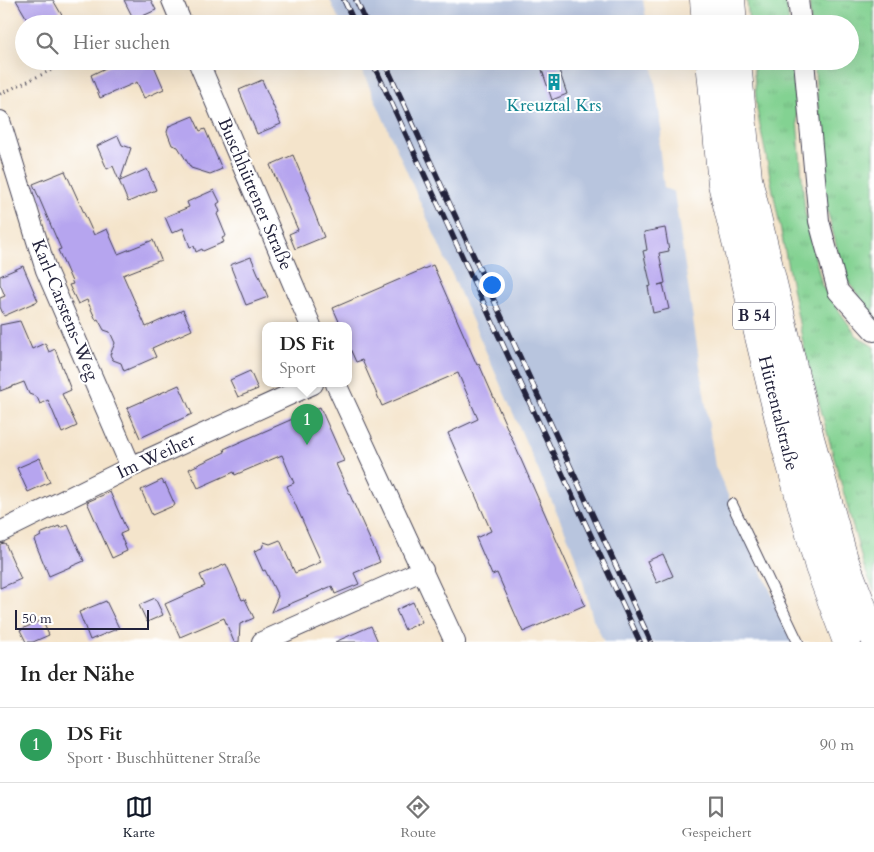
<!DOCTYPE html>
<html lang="de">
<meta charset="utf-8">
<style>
body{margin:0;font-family:Cardo,serif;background:#f6f6f6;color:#222}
.scale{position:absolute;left:15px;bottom:12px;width:134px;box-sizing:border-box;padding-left:5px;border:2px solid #22223b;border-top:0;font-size:14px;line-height:18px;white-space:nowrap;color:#22223b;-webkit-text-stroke:4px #fff;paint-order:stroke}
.you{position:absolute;left:491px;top:284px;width:18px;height:18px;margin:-12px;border:4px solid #fff;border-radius:50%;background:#1a73e8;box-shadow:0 0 0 8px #1a73e833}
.badge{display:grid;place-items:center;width:32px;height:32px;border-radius:50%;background:#111827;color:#fff;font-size:16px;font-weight:700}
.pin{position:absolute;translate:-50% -41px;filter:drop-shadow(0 1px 2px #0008)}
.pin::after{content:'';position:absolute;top:26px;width:18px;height:15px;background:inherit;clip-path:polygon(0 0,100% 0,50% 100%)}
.popup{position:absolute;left:262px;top:322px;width:90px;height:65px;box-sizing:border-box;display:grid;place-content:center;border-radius:10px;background:#fff;filter:drop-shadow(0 1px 4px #0005);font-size:16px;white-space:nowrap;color:#767676}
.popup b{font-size:19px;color:#222}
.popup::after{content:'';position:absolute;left:50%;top:100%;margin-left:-10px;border:10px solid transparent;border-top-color:#fff}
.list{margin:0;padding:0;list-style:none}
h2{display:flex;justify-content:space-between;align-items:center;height:65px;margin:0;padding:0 20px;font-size:21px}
h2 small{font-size:16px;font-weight:400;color:#767676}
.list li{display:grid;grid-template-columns:32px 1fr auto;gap:15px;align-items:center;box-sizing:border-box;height:75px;padding:0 20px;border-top:1px solid #e0e0e0}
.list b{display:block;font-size:19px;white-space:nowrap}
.list p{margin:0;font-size:16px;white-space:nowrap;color:#767676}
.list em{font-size:16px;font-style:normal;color:#767676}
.icon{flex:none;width:28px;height:28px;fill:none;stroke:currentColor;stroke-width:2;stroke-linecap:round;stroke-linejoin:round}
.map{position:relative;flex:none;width:874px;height:642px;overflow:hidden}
.search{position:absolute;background:#fff;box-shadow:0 5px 20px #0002;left:15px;right:15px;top:15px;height:55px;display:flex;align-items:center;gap:12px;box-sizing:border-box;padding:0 18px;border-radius:28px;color:#767676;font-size:19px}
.sheet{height:140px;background:#fff}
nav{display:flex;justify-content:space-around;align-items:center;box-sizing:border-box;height:70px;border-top:1px solid #e0e0e0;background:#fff;font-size:14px;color:#767676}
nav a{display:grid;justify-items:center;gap:2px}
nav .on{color:#111827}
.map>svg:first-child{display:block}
</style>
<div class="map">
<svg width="874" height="642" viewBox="0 0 874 642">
<defs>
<pattern id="grass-tufts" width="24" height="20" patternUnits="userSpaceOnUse" patternTransform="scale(1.25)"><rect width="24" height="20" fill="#83d292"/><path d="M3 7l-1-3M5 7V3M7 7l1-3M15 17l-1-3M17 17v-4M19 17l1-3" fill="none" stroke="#71b47f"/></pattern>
</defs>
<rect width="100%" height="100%" fill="#fff"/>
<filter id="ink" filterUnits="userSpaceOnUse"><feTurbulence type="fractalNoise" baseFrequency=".02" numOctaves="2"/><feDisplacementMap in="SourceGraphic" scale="10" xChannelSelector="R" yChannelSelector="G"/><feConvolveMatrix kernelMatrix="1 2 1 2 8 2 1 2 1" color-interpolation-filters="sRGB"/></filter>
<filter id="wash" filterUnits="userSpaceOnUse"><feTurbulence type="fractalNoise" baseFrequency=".0096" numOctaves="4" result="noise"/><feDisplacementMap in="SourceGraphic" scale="20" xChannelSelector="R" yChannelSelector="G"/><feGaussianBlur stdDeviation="1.12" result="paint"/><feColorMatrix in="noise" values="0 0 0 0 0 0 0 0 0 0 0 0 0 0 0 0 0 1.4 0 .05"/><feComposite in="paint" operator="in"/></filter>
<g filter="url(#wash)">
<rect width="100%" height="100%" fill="#f4e4cb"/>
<path fill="#b8c5de" d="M 330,0 L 643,0 L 647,24 L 341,24 Z
M 358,61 L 652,61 L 662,131 L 659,145 L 664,188 L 674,192 L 715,466 L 793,642 L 604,642 L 593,619 L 576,556 Z"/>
<path fill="url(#grass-tufts)" stroke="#527a66" d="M 747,0 L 786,0 L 789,24 L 749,24 Z
M 809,0 L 874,0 L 874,317 L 844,276 L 826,205 L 814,61 L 850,61 L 850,24 L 811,24 Z
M 753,61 L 792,61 L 805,213 L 822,286 L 856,335 L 874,347 L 874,591 L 864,567 L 804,348 L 757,110 Z"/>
<g id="blocks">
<path fill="#b6a5ef" d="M 16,0 L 53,0 L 67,24 L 30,24 Z
M 124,0 L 151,0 L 156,10 L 134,20 Z
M 120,61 L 152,61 L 164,89 L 144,98 L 137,82 L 100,98 L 91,75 Z
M 557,64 L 567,94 L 552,100 L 542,70 Z
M 262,80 L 281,124 L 257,134 L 239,90 Z
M 193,116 L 200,131 L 205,129 L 222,169 L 210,174 L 191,168 L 178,147 L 172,145 L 167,132 L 169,126 Z
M 118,136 L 122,145 L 131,148 L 120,181 L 147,169 L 156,190 L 128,202 L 113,166 L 107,169 L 97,146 Z
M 293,155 L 311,198 L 309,199 L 324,237 L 295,249 L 289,234 L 298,230 L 270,165 Z
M 65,171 L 94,235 L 107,229 L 118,254 L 153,240 L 161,260 L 123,275 L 146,327 L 183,310 L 192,330 L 152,348 L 156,357 L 124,371 L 121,363 L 113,360 L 110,355 L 115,343 L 110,332 L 104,330 L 98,319 L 96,320 L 87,300 L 78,304 L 69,285 L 73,284 L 58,250 L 61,249 L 33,184 Z
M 214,190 L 220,202 L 217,204 L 220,212 L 217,214 L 226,236 L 222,238 L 224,242 L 203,251 L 202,249 L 196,252 L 194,246 L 190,247 L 183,228 L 172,233 L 165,217 L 189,207 L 187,202 Z
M 665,228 L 669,251 L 659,253 L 665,283 L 658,285 L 663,284 L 669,309 L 653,313 L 648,287 L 651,286 L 643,251 L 647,250 L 644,232 Z
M 251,257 L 268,297 L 246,305 L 230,265 Z
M 433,265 L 477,365 L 479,364 L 585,605 L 523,632 L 497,573 L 492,575 L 476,538 L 491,531 L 448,433 L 478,419 L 458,373 L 382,406 L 362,360 L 356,362 L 348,344 L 348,326 L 341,326 L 333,308 Z
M 23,266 L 38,301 L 4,316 L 0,307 L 0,298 L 5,296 L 0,284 L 0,276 Z
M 20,321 L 32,349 L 45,343 L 49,352 L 55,349 L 71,390 L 62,394 L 77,426 L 62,433 L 48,400 L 40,404 L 37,397 L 29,394 L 24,382 L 0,391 L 0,325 Z
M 250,371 L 258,389 L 238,397 L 230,380 Z
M 179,385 L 192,414 L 140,438 L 127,408 Z
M 320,407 L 344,461 L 336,464 L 380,562 L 354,573 L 359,584 L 335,594 L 332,586 L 271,612 L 278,596 L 265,570 L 263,571 L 254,551 L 262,548 L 264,542 L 270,544 L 280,540 L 295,573 L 321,562 L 287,486 L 294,483 L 282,455 L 235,475 L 234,472 L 198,488 L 189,469 L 225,452 L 224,449 Z
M 40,458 L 50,482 L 28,492 L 17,468 Z
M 162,480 L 164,484 L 165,483 L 175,505 L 152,515 L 141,490 Z
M 110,492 L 127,531 L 120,534 L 127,551 L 112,558 L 87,502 Z
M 68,525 L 84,561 L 49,576 L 34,540 L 41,536 L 40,534 L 59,526 L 60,528 Z
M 5,543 L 21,579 L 0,588 L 0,544 Z
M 663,554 L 673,576 L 657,583 L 647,561 Z
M 226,564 L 242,600 L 245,599 L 254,618 L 240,624 L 239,642 L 234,642 L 224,618 L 180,637 L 165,604 L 205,586 L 200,575 Z
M 155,598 L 163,615 L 147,622 L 139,605 Z
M 106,601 L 119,628 L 90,640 L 79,612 Z
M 413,602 L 422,622 L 405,630 L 396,610 Z
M 42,620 L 49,635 L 33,642 L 26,642 L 20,630 Z
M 371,626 L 378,642 L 335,642 Z"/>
</g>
</g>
<g filter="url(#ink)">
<use href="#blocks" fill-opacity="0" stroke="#423f51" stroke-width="1"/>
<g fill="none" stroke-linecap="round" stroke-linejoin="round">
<g stroke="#423f51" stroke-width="12">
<path id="service" d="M 732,504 L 798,642"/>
</g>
<g stroke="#423f51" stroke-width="22">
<path id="minor" d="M 172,0 L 182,24
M 798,0 L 801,24
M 198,61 L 311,326
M 804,61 L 819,221 L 838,291 L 874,331
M 0,121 L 46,270 L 131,467
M 336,384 L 455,642
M 0,532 L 131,467 L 313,384
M 262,642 L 423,570"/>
</g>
<g stroke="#423f51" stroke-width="29">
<path id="trunk" d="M 704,0 L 706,24
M 731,0 L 733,24
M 710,61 L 722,184 L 785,444 L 819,567 L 847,642
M 737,61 L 748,179 L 810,438 L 844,559 L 874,637"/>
</g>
<path stroke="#423f51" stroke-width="3" stroke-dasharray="1 4" stroke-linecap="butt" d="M 152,24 L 161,20
M 0,94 L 71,61"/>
<use href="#service" stroke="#fff" stroke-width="10"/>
<use href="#minor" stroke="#fff" stroke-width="20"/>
<use href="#trunk" stroke="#fff" stroke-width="28"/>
<g stroke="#22223b" stroke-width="5.5">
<path id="rail" d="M 344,0 L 355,24
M 356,0 L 367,24
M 372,61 L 640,642
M 384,61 L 651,642"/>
</g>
<use href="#rail" stroke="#fff" stroke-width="4" stroke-dasharray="11" stroke-linecap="butt"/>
</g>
</g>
<defs>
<g id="building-bare" transform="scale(1.35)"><path d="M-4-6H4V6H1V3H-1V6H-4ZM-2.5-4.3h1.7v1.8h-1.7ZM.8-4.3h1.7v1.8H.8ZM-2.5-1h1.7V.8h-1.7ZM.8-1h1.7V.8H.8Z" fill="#0f9aa8" stroke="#fff" stroke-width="2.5" paint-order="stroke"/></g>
</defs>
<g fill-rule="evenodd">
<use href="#building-bare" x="554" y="82"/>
</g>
<g text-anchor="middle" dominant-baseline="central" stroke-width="4" stroke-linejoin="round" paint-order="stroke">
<rect fill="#fff" stroke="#646476" stroke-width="1" x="733" y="302.5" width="42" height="27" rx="4"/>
<g font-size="16" font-weight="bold" fill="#22223b">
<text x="754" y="316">B 54</text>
</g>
<g font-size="18" fill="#0d838f" stroke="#fff">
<text x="554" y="105">Kreuztal Krs</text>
</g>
<g font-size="18" fill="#22223b" stroke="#fff">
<text transform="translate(255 194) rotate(67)">Buschhüttener Straße</text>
<text transform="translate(65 310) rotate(68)">Karl-Carstens-Weg</text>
<text transform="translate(778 413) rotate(76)">Hüttentalstraße</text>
<text transform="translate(156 456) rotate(-25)">Im Weiher</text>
</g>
</g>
</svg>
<div class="scale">50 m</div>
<div class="you"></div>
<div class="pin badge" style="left:307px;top:445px;background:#2e9e5b">1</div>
<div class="popup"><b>DS Fit</b>Sport</div>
<div class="search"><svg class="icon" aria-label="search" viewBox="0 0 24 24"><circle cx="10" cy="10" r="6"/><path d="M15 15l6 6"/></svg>Hier suchen</div>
</div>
<section class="sheet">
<h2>In der Nähe<small></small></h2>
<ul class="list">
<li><span class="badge" style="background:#2e9e5b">1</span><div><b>DS Fit</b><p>Sport · Buschhüttener Straße</p></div><em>90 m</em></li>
</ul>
</section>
<nav>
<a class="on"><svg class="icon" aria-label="map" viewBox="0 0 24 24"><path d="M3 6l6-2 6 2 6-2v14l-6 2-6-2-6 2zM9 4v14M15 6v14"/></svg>Karte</a>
<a><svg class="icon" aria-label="directions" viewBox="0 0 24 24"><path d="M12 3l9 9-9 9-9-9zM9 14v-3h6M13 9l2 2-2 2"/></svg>Route</a>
<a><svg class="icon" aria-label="saved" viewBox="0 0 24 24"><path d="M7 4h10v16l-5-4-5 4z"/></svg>Gespeichert</a>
</nav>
